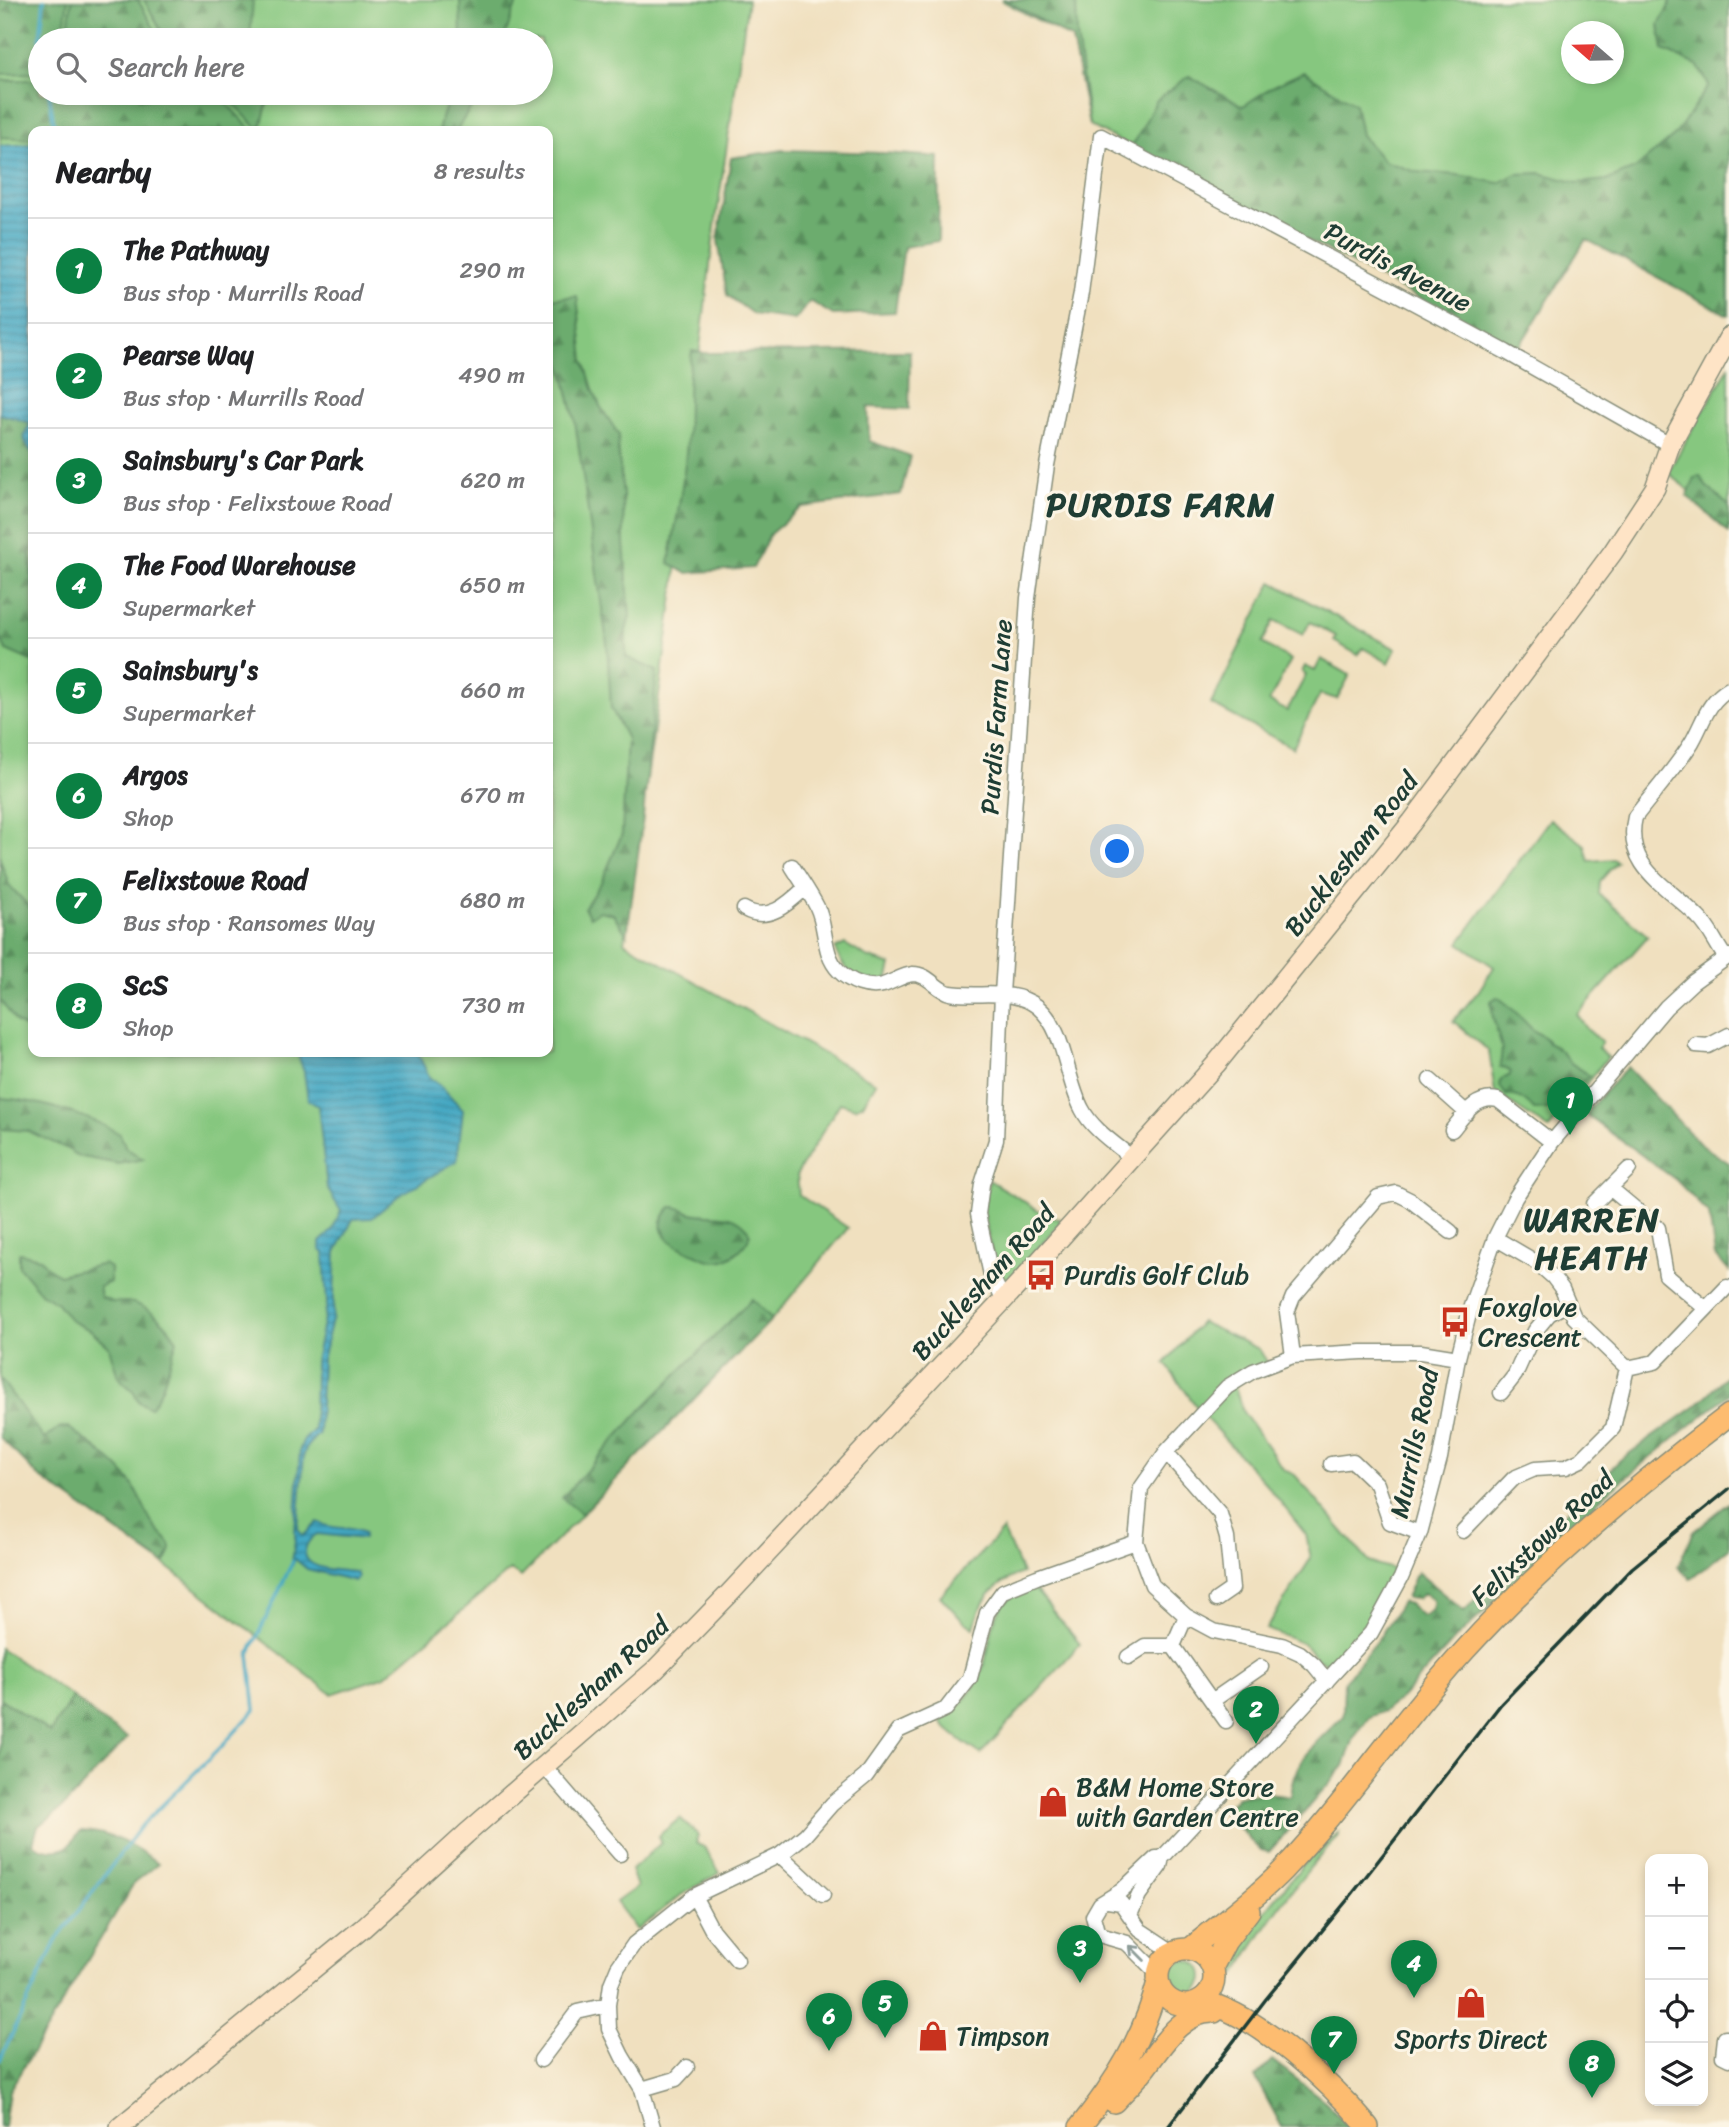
<!DOCTYPE html>
<meta charset="utf-8">
<style>
body{margin:0;font-family:Sriracha,sans-serif;background:#f2f2f2;color:#202124}
.controls{position:absolute;right:21px;bottom:21px;display:grid;overflow:hidden;border-radius:14px;box-shadow:0 4px 10px #0003}
.controls button{width:63px;height:63px;display:grid;place-items:center;padding:0;border:0;border-bottom:2px solid #e0e0e0;background:#fff;color:#202124;font:35px sans-serif}
.compass{position:absolute;left:1561px;top:21px;width:63px;height:63px;border-radius:50%;background:#fff;box-shadow:0 4px 10px #0003;rotate:290deg}
.you{position:absolute;left:1118px;top:852px;width:24px;height:24px;margin:-18px;border:5px solid #fff;border-radius:50%;background:#1a73e8;box-shadow:0 0 0 10px #1a73e833}
.badge{display:grid;place-items:center;width:46px;height:46px;border-radius:50%;background:#0b8043;color:#fff;font-size:23px;font-weight:700}
.pin{position:absolute;translate:-50% -58px;filter:drop-shadow(0 2px 4px #0008)}
.pin::after{content:'';position:absolute;top:37px;width:24px;height:21px;background:inherit;clip-path:polygon(0 0,100% 0,50% 100%)}
.list{margin:0;padding:0;list-style:none}
h2{display:flex;justify-content:space-between;align-items:center;height:91px;margin:0;padding:0 28px;font-size:30px}
h2 small{font-size:23px;font-weight:400;color:#757577}
.list li{display:grid;grid-template-columns:46px 1fr auto;gap:21px;align-items:center;box-sizing:border-box;height:105px;padding:0 28px;border-top:2px solid #e0e0e0}
.list b{display:block;font-size:26px;white-space:nowrap}
.list p{margin:0;font-size:23px;white-space:nowrap;color:#757577}
.list em{font-size:23px;font-style:normal;color:#757577}
.icon{flex:none;width:38px;height:38px;fill:none;stroke:currentColor;stroke-width:2;stroke-linecap:round;stroke-linejoin:round}
.map{position:relative;flex:none;width:1729px;height:2127px;overflow:hidden}
.search{position:absolute;background:#fff;box-shadow:0 4px 10px #0003;left:28px;top:28px;width:525px;height:77px;display:flex;align-items:center;gap:18px;box-sizing:border-box;padding:0 24px;border-radius:38px;color:#757577;font-size:26px}
.panel{position:absolute;background:#fff;box-shadow:0 4px 10px #0003;left:28px;top:126px;width:525px;height:931px;border-radius:14px}
.map>svg:first-child{display:block}
</style>
<div class="map">
<svg width="1729" height="2127" viewBox="0 0 1729 2127">
<defs>
<pattern id="forest-firs" width="22" height="20" patternUnits="userSpaceOnUse" patternTransform="scale(1.75)"><rect width="22" height="20" fill="#6cac6e"/><path d="M5 1l3.5 6h-7zM16 11l3.5 6h-7z" fill="#588d5b"/></pattern>
<pattern id="water-rules" width="6" height="5" patternUnits="userSpaceOnUse" patternTransform="scale(1.75)"><rect width="6" height="5" fill="#43a7c3"/><path d="M0 2.5h6" fill="none" stroke="#37899f"/></pattern>
</defs>
<rect width="100%" height="100%" fill="#fcf5e5"/>
<filter id="ink" filterUnits="userSpaceOnUse"><feTurbulence type="fractalNoise" baseFrequency=".0143" numOctaves="2"/><feDisplacementMap in="SourceGraphic" scale="14" xChannelSelector="R" yChannelSelector="G"/><feConvolveMatrix kernelMatrix="1 2 1 2 8 2 1 2 1" color-interpolation-filters="sRGB"/></filter>
<filter id="wash" filterUnits="userSpaceOnUse"><feTurbulence type="fractalNoise" baseFrequency=".00686" numOctaves="4" result="noise"/><feDisplacementMap in="SourceGraphic" scale="28" xChannelSelector="R" yChannelSelector="G"/><feGaussianBlur stdDeviation="1.57" result="paint"/><feColorMatrix in="noise" values="0 0 0 0 0 0 0 0 0 0 0 0 0 0 0 0 0 1.4 0 .05"/><feComposite in="paint" operator="in"/></filter>
<g filter="url(#wash)">
<rect width="100%" height="100%" fill="#f0e0bf"/>
<path fill="#86c77f" stroke="#52825a" stroke-width="2" fill-rule="evenodd" d="M 0,0 L 748,0 L 713,241 L 686,462 L 675,582 L 624,942 L 876,1083 L 863,1104 L 855,1108 L 840,1103 L 797,1174 L 799,1195 L 848,1228 L 772,1319 L 521,1577 L 510,1570 L 385,1676 L 332,1694 L 164,1564 L 38,1476 L 0,1437 ZM 40,40 L 541,40 L 541,93 L 40,93 ZM 33,131 L 548,131 L 548,1052 L 33,1052 Z
M 1001,0 L 1729,0 L 1729,314 L 1586,239 L 1517,350 L 1089,125 L 1072,39 ZM 1572,32 L 1614,32 L 1614,74 L 1572,74 Z
M 1729,367 L 1729,527 L 1668,472 Z
M 1272,582 L 1396,649 L 1389,663 L 1363,648 L 1358,655 L 1334,641 L 1336,636 L 1310,622 L 1303,635 L 1274,620 L 1262,643 L 1291,660 L 1269,701 L 1287,711 L 1306,675 L 1302,672 L 1305,666 L 1315,671 L 1321,659 L 1350,675 L 1337,699 L 1320,694 L 1293,748 L 1211,704 Z
M 1550,819 L 1585,845 L 1589,861 L 1614,859 L 1617,862 L 1600,881 L 1599,894 L 1648,936 L 1577,1015 L 1588,1030 L 1602,1042 L 1598,1048 L 1608,1057 L 1549,1129 L 1495,1093 L 1489,1051 L 1453,1021 L 1478,992 L 1494,967 L 1459,943 Z
M 845,944 L 867,957 L 891,965 L 888,978 L 884,981 C 856,980 846,976 835,949 Z
M 989,1180 L 1048,1216 L 1060,1219 L 1059,1225 L 1009,1281 C 1001,1282 999,1279 995,1273 L 983,1209 Z
M 1201,1322 L 1259,1349 L 1269,1365 L 1234,1383 L 1243,1412 L 1284,1470 L 1295,1475 L 1369,1562 L 1403,1572 L 1338,1671 L 1317,1658 L 1302,1643 L 1266,1629 L 1311,1558 L 1306,1535 L 1267,1485 L 1202,1414 L 1165,1363 Z
M 1003,1530 L 1022,1573 C 995,1584 980,1599 974,1628 L 962,1620 L 940,1596 Z
M 1033,1587 L 1080,1644 L 981,1754 C 969,1746 948,1733 940,1721 C 958,1709 975,1690 982,1670 C 997,1632 984,1603 1033,1587 Z
M 0,1648 L 73,1697 L 50,1732 L 2,1700 L 0,1702 Z
M 680,1818 L 698,1835 L 696,1843 L 704,1847 L 720,1873 L 681,1895 L 637,1930 L 616,1902 L 637,1887 L 631,1870 L 661,1843 L 658,1836 Z
M 1339,1832 L 1338,1836 C 1300,1877 1264,1925 1236,1974 L 1233,1969 L 1232,1960 L 1238,1944 L 1302,1866 Z
M1169 1977a17 17 0 1 1 34 0a17 17 0 1 1-34 0Z"/>
<path fill="url(#forest-firs)" stroke="#467451" stroke-width="2" d="M 0,0 L 68,0 L 62,40 L 40,40 L 40,73 L 0,74 Z
M 72,0 L 138,0 L 158,35 L 163,40 L 66,40 Z
M 144,0 L 253,0 L 250,40 L 172,40 L 161,30 Z
M 460,0 L 518,0 L 503,40 L 461,40 Z
M 1006,0 L 1076,0 L 1077,36 L 1089,125 L 1072,39 Z
M 1672,0 L 1729,0 L 1728,315 L 1586,239 L 1517,350 L 1130,147 L 1136,140 L 1156,101 L 1189,76 L 1243,106 L 1275,85 L 1304,72 L 1355,104 L 1361,135 L 1384,161 L 1416,172 L 1458,175 L 1499,183 L 1516,174 L 1540,173 L 1578,183 L 1608,180 L 1635,169 L 1675,135 L 1709,85 L 1697,65 L 1663,50 L 1659,25 Z
M 0,80 L 40,80 L 40,93 L 216,93 L 253,131 L 33,131 L 33,139 L 0,137 Z
M 223,93 L 267,93 L 269,97 L 260,131 Z
M 455,93 L 480,93 L 456,131 L 440,131 L 439,127 L 449,97 Z
M 783,150 L 884,153 L 939,157 L 938,241 L 904,247 L 895,312 L 833,315 L 810,301 L 795,320 L 753,314 L 727,295 L 718,240 L 731,158 Z
M 577,296 L 584,360 L 593,389 L 600,406 L 619,435 L 618,449 L 623,494 L 624,543 L 630,616 L 626,631 L 626,657 L 657,671 L 643,818 L 627,935 L 613,914 L 599,911 L 590,917 L 584,908 L 602,881 L 622,834 L 627,739 L 611,708 L 607,643 L 575,421 L 557,347 L 548,336 L 548,299 Z
M 692,351 L 705,353 L 910,351 L 909,409 L 868,407 L 869,441 L 910,456 L 901,494 L 802,507 L 770,534 L 753,568 L 686,573 L 669,563 C 676,521 685,480 687,438 C 689,409 686,380 692,351 Z
M 0,414 L 32,423 L 26,443 L 33,454 L 33,544 L 30,553 L 32,588 L 33,585 L 33,660 L 31,661 L 6,650 L 0,636 Z
M 1700,476 L 1706,486 L 1729,506 L 1729,533 L 1687,496 L 1695,478 Z
M 0,859 L 9,885 L 33,911 L 33,1032 L 17,1023 L 0,1000 Z
M 1497,997 C 1511,1005 1520,1017 1531,1028 C 1537,1035 1544,1034 1548,1043 C 1559,1048 1563,1053 1570,1062 C 1576,1068 1583,1069 1589,1076 L 1553,1109 L 1534,1110 C 1527,1101 1518,1095 1506,1095 L 1500,1086 L 1501,1079 L 1509,1076 L 1511,1072 L 1506,1068 L 1500,1067 L 1502,1048 L 1493,1018 L 1491,1001 Z
M 1627,1067 L 1700,1144 L 1729,1163 L 1729,1271 L 1715,1256 L 1709,1214 L 1676,1180 L 1585,1114 Z
M 0,1098 C 36,1100 89,1115 120,1134 L 126,1148 L 143,1159 L 119,1164 L 77,1156 L 68,1149 L 28,1131 L 0,1129 Z
M 671,1207 C 680,1206 687,1213 697,1214 C 716,1217 741,1211 750,1235 C 745,1248 732,1259 718,1261 C 709,1262 700,1256 692,1253 C 671,1244 648,1230 671,1207 Z
M 19,1253 L 40,1258 L 47,1267 L 59,1275 L 104,1264 L 110,1268 L 110,1282 L 99,1287 L 101,1297 C 115,1304 113,1302 127,1302 C 146,1303 169,1325 177,1341 C 168,1364 166,1388 150,1408 L 139,1402 L 134,1392 L 118,1377 L 109,1347 L 92,1331 L 71,1321 L 57,1303 L 42,1294 L 19,1267 Z
M 752,1299 L 772,1319 L 582,1514 L 562,1498 L 643,1408 Z
M 1729,1374 L 1729,1394 L 1602,1497 L 1565,1536 L 1452,1642 L 1402,1697 L 1384,1711 L 1369,1717 L 1354,1738 L 1344,1766 L 1269,1852 L 1260,1850 L 1224,1812 L 1237,1797 L 1265,1793 L 1290,1797 C 1293,1758 1317,1743 1343,1716 L 1344,1682 L 1381,1635 L 1402,1602 L 1409,1604 L 1422,1616 C 1431,1614 1434,1608 1433,1600 L 1424,1593 L 1417,1599 L 1406,1598 L 1417,1572 L 1464,1611 L 1620,1460 L 1696,1406 Z
M 0,1378 L 44,1439 L 59,1428 L 68,1427 C 89,1444 114,1459 130,1481 C 140,1494 144,1510 153,1524 C 165,1543 180,1540 164,1564 L 38,1476 L 0,1437 Z
M 1729,1503 L 1729,1548 L 1691,1579 L 1678,1566 L 1693,1532 Z
M 73,1697 L 99,1719 L 127,1738 C 120,1748 112,1754 104,1763 C 83,1785 64,1810 38,1826 L 33,1843 C 42,1851 59,1853 68,1846 C 73,1842 77,1835 81,1831 C 108,1831 138,1847 158,1864 L 134,1883 L 9,2091 L 4,2127 L 0,2127 L 0,1702 L 2,1700 L 50,1732 Z
M 1272,2060 L 1326,2102 L 1349,2127 L 1282,2127 L 1255,2077 Z"/>
<path fill="url(#water-rules)" stroke="#31727c" stroke-width="2" d="M 33,144 L 33,454 C 23,441 21,437 31,423 L 0,414 L 0,146 Z
M 297,1052 L 417,1052 L 430,1078 L 442,1087 L 463,1110 L 457,1161 L 398,1196 L 372,1218 L 353,1219 L 336,1252 L 333,1316 L 322,1360 L 319,1433 L 307,1446 L 304,1454 L 298,1529 L 303,1536 L 318,1522 C 333,1531 349,1525 364,1533 L 363,1539 L 317,1534 C 311,1538 308,1541 306,1547 C 298,1571 341,1570 356,1572 L 358,1577 L 355,1581 L 307,1569 L 295,1559 L 292,1566 C 292,1554 296,1544 295,1532 L 300,1449 L 303,1441 L 314,1430 L 315,1361 L 327,1304 L 324,1253 L 320,1249 L 320,1242 L 332,1231 L 341,1211 L 327,1188 L 318,1106 L 308,1100 L 304,1072 Z"/>
<g fill="none" stroke-linecap="round" stroke-linejoin="round">
<path stroke="#43a7c3" stroke-width="3.5" d="M 40,40 L 44,0
M 49,93 L 55,131
M 0,2060 L 56,1941 L 142,1825 L 223,1745 L 255,1710 L 249,1654 L 293,1561"/>
</g>
</g>
<g filter="url(#ink)">
<g fill="none" stroke-linecap="round" stroke-linejoin="round">
<g stroke="#888e7a" stroke-width="17">
<path id="street" d="M 792,866 C 800,879 810,893 817,907 C 827,927 822,954 839,971 C 850,982 868,989 883,985 C 893,982 903,975 913,974 C 929,974 936,990 950,993 C 980,998 1012,987 1038,1007 C 1066,1031 1065,1077 1082,1109 C 1092,1129 1114,1143 1131,1157
M 744,909 C 768,923 788,904 805,888
M 1726,958 C 1716,945 1710,928 1698,917 C 1668,886 1623,867 1635,817 C 1654,792 1676,768 1692,742 C 1704,721 1707,702 1729,689
M 1696,1045 L 1708,1046 L 1729,1035
M 1430,1080 L 1467,1113
M 1452,1130 C 1464,1115 1476,1095 1498,1100 L 1552,1142
M 1610,1188 L 1658,1228 L 1666,1275 L 1705,1308
M 1594,1204 L 1629,1169
M 1495,1238 L 1536,1262 L 1553,1277 L 1562,1289 L 1574,1317 L 1627,1368 L 1655,1362 L 1727,1287
M 1003,1299 L 991,1275 L 978,1214 L 982,1184 L 996,1140 L 1002,994 L 1028,598 L 1047,465 L 1081,293 L 1101,136 L 1506,352 L 1670,445
M 1293,1356 L 1287,1312 L 1293,1297 L 1378,1197 L 1396,1193 L 1410,1200 L 1451,1232
M 1501,1393 L 1515,1375 L 1535,1331 L 1549,1314 L 1567,1304
M 1166,1452 L 1220,1514 L 1227,1538 L 1232,1589 L 1216,1600
M 1331,1464 L 1353,1461 L 1377,1484 L 1390,1522 L 1420,1533
M 1463,1531 L 1514,1478 L 1535,1469 L 1566,1467 L 1581,1460 L 1613,1428 L 1627,1368
M 1186,1616 L 1173,1646 L 1226,1721
M 1128,1657 L 1145,1646 L 1173,1646
M 1327,1681 L 1314,1665 L 1300,1653 L 1282,1645 L 1214,1631 L 1186,1616 L 1152,1585 L 1136,1542 L 1141,1488 L 1166,1452 L 1227,1387 L 1253,1371 L 1293,1356 L 1362,1352 L 1421,1352 L 1458,1358
M 1212,1701 L 1261,1667
M 544,1766 L 620,1854
M 780,1855 L 823,1895
M 694,1896 L 712,1930 L 737,1960
M 1108,1901 L 1121,1903 L 1140,1930 L 1173,1952
M 1130,1915 L 1139,1895 L 1160,1866 L 1162,1858 L 1371,1633 L 1401,1578 L 1420,1533 L 1440,1458 L 1458,1358 L 1471,1306 L 1495,1238 L 1515,1198 L 1552,1142 L 1666,1007 L 1693,982 L 1729,956
M 1158,1974 L 1127,1943 L 1103,1936 L 1097,1931 L 1093,1916 L 1100,1904 L 1121,1891 L 1156,1858 L 1161,1858
M 1729,2038 L 1725,2038 L 1723,2056 L 1729,2059
M 541,2060 L 577,2012 L 608,2005
M 642,2089 L 676,2079 L 687,2067
M 653,2127 L 642,2089 L 622,2056 L 609,2029 L 608,2005 L 611,1984 L 618,1967 L 634,1944 L 694,1896 L 780,1855 L 805,1835 L 832,1804 L 866,1776 L 898,1731 L 946,1709 L 970,1678 L 987,1613 L 1003,1591 L 1037,1577 L 1136,1542"/>
</g>
<g stroke="#888e7a" stroke-width="22">
<path id="secondary" d="M 120,2127 L 363,1928 L 466,1834 L 655,1670 L 729,1594 L 1026,1276 L 1216,1064 L 1412,822 L 1613,552 L 1655,488 L 1670,445 L 1729,337"/>
</g>
<g stroke="#888e7a" stroke-width="24">
<path id="primary" d="M1158 1977a28 28 0 1 1 56 0a28 28 0 1 1-56 0Z
M 1190,1949 C 1221,1923 1255,1899 1283,1870 C 1348,1801 1401,1720 1465,1650 C 1544,1563 1636,1486 1729,1415
M 1213,1966 L 1226,1941 L 1249,1911
M 1201,2001 C 1258,2014 1331,2083 1368,2127
M 1114,2102 C 1124,2091 1135,2081 1144,2069 C 1162,2046 1181,2011 1214,2012
M 1080,2127 C 1115,2083 1144,2037 1158,1982"/>
</g>
<use href="#street" stroke="#fff" stroke-width="14"/>
<use href="#secondary" stroke="#fee4c6" stroke-width="19"/>
<use href="#primary" stroke="#fdbc70" stroke-width="21"/>
<path stroke="#1f3d34" stroke-width="3.5" d="M 1168,2127 L 1266,1999 L 1349,1898 L 1501,1704 L 1632,1568 L 1729,1489"/>
</g>
<defs><path id="oneway-shaft" d="M-6 0H5M1.5-3L5.5 0L1.5 3" fill="none" stroke-width="1.6" stroke-linecap="round" stroke-linejoin="round" transform="scale(1.75)"/></defs>
<use stroke="#8f9e9a" href="#oneway-shaft" transform="translate(1137 1953) rotate(-135)"/>
</g>
<defs>
<g id="bus-bare" transform="scale(2.415)"><path d="M-5-6H5V4H4V6H2V4H-2V6H-4V4H-5ZM-3.5-4V0h7V-4ZM-3.5 1.2v1.5H-2V1.2ZM2 1.2v1.5H3.5V1.2Z" fill="#c8321e" stroke="#fcf5e5" stroke-width="2.5" paint-order="stroke"/></g>
<g id="shop-bare" transform="scale(2.415)"><path d="M-5-2.5h2.3a2.7 3.5 0 0 1 5.4 0H5L5.5 6h-11ZM-1.5-2.5h3a1.5 2.3 0 0 0-3 0Z" fill="#c8321e" stroke="#fcf5e5" stroke-width="2.5" paint-order="stroke"/></g>
</defs>
<g fill-rule="evenodd">
<use href="#bus-bare" x="1041" y="1275"/>
<use href="#bus-bare" x="1455" y="1322"/>
<use href="#shop-bare" x="1053" y="1802"/>
<use href="#shop-bare" x="1471" y="2003"/>
<use href="#shop-bare" x="933" y="2036"/>
</g>
<g text-anchor="middle" dominant-baseline="central" stroke-width="6" stroke-linejoin="round" paint-order="stroke">
<g font-size="26" fill="#1f3d34" stroke="#fcf5e5">
<text transform="translate(1398 267) rotate(28)">Purdis Avenue</text>
<text transform="translate(996 717) rotate(-86)">Purdis Farm Lane</text>
<text transform="translate(1351 854) rotate(-52)">Bucklesham Road</text>
<text transform="translate(983 1282) rotate(-48)">Bucklesham Road</text>
<text transform="translate(1414 1443) rotate(-78)">Murrills Road</text>
<text transform="translate(1542 1538) rotate(-43)">Felixstowe Road</text>
<text transform="translate(591 1688) rotate(-42)">Bucklesham Road</text>
</g>
<g font-size="26" fill="#1f3d34" stroke="#fcf5e5" text-anchor="start">
<text x="1064" y="1275">Purdis Golf Club</text>
<text x="1478" y="1307">Foxglove<tspan x="1478" dy="30">Crescent</tspan></text>
<text x="1076" y="1787">B&amp;M Home Store<tspan x="1076" dy="30">with Garden Centre</tspan></text>
<text x="956" y="2036">Timpson</text>
<text x="1471" y="2039" text-anchor="middle">Sports Direct</text>
</g>
<g font-size="33" font-weight="bold" letter-spacing="2" fill="#1f3d34" stroke="#fcf5e5">
<text x="1161" y="505">PURDIS FARM</text>
<text x="1592" y="1220">WARREN<tspan x="1592" dy="38">HEATH</tspan></text>
</g>
</g>
</svg>
<div class="controls">
<button>+</button>
<button>−</button>
<button><svg class="icon" aria-label="locate" viewBox="0 0 24 24"><circle cx="12" cy="12" r="6"/><path d="M12 2v4M12 18v4M2 12h4M18 12h4"/></svg></button>
<button><svg class="icon" aria-label="layers" viewBox="0 0 24 24"><path d="M12 4l9 5-9 5-9-5zM3 14l9 5 9-5"/></svg></button>
</div>
<svg class="compass" viewBox="-18 -18 36 36"><path d="M0-13l5 13h-10z" fill="#e53935"/><path d="M0 13l5-13h-10z" fill="#757577"/></svg>
<div class="you"></div>
<div class="pin badge" style="left:1570px;top:1135px">1</div>
<div class="pin badge" style="left:1256px;top:1744px">2</div>
<div class="pin badge" style="left:1080px;top:1983px">3</div>
<div class="pin badge" style="left:1414px;top:1998px">4</div>
<div class="pin badge" style="left:885px;top:2038px">5</div>
<div class="pin badge" style="left:829px;top:2051px">6</div>
<div class="pin badge" style="left:1334px;top:2074px">7</div>
<div class="pin badge" style="left:1592px;top:2098px">8</div>
<div class="search"><svg class="icon" aria-label="search" viewBox="0 0 24 24"><circle cx="10" cy="10" r="6"/><path d="M15 15l6 6"/></svg>Search here</div>
<section class="panel">
<h2>Nearby<small>8 results</small></h2>
<ul class="list">
<li><span class="badge">1</span><div><b>The Pathway</b><p>Bus stop · Murrills Road</p></div><em>290 m</em></li>
<li><span class="badge">2</span><div><b>Pearse Way</b><p>Bus stop · Murrills Road</p></div><em>490 m</em></li>
<li><span class="badge">3</span><div><b>Sainsbury's Car Park</b><p>Bus stop · Felixstowe Road</p></div><em>620 m</em></li>
<li><span class="badge">4</span><div><b>The Food Warehouse</b><p>Supermarket</p></div><em>650 m</em></li>
<li><span class="badge">5</span><div><b>Sainsbury's</b><p>Supermarket</p></div><em>660 m</em></li>
<li><span class="badge">6</span><div><b>Argos</b><p>Shop</p></div><em>670 m</em></li>
<li><span class="badge">7</span><div><b>Felixstowe Road</b><p>Bus stop · Ransomes Way</p></div><em>680 m</em></li>
<li><span class="badge">8</span><div><b>ScS</b><p>Shop</p></div><em>730 m</em></li>
</ul>
</section>
</div>
